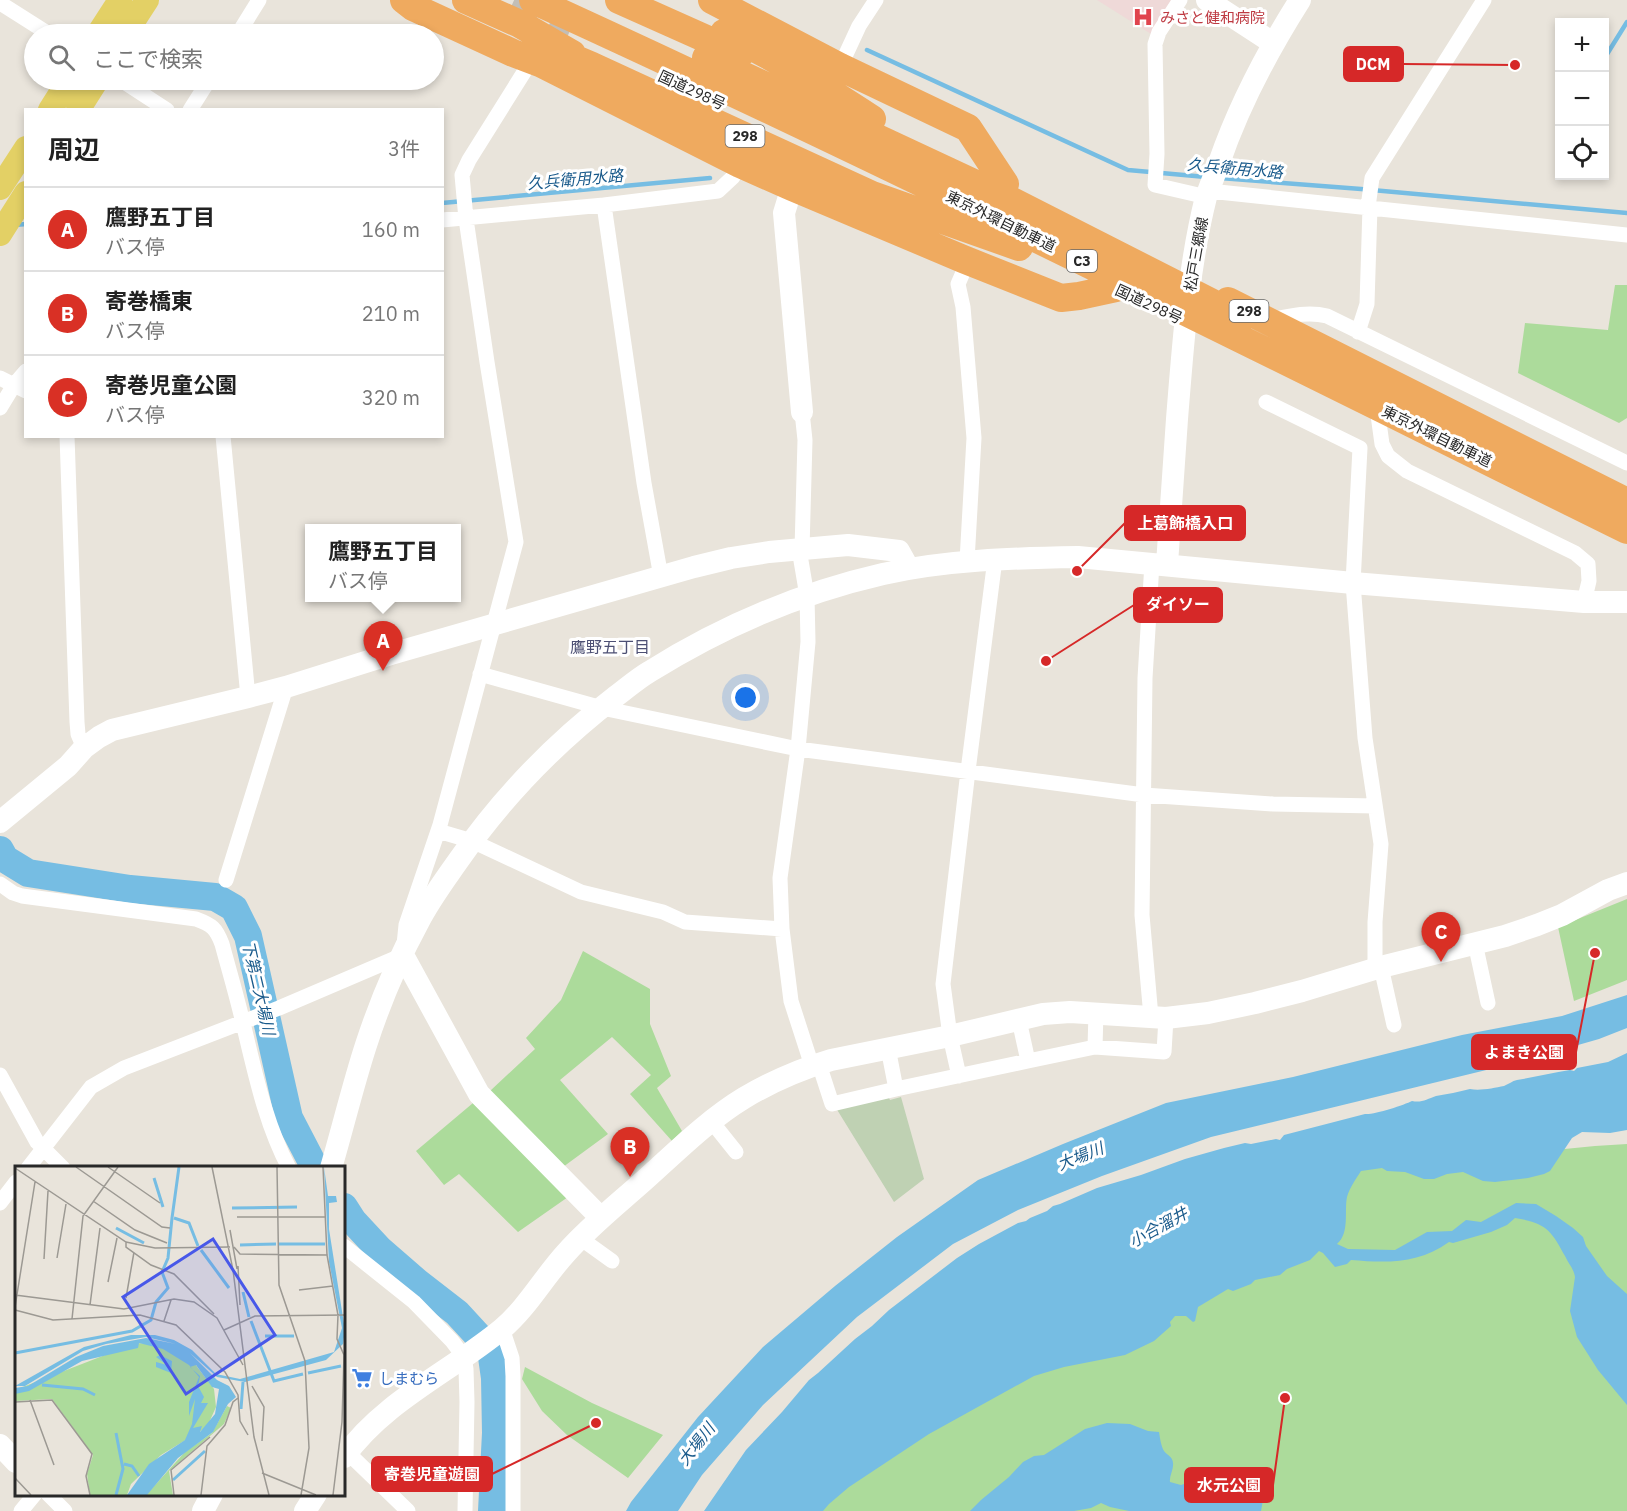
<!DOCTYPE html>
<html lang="ja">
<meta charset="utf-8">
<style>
body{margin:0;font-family:"IBM Plex Sans","Noto Sans JP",sans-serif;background:#f6f6f6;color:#222}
.controls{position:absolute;right:18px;top:18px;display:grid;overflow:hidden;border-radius:0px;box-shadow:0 3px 9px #0003}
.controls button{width:54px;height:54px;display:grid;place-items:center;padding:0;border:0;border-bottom:2px solid #e0e0e0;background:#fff;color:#222;font:30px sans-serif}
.you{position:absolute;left:746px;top:698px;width:21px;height:21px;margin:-15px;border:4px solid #fff;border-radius:50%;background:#1a73e8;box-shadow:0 0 0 9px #1a73e833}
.badge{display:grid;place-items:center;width:39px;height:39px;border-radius:50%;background:#d93025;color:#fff;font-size:20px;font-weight:700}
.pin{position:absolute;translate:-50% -50px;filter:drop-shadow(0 2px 3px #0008)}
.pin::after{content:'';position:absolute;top:32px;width:21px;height:18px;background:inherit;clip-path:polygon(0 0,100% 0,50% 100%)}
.popup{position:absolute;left:305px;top:524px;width:156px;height:78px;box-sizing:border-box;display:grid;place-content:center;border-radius:0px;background:#fff;filter:drop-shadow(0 2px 4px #0005);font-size:20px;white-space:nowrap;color:#767676}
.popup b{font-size:22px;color:#222}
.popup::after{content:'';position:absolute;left:50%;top:100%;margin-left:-12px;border:12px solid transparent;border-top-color:#fff}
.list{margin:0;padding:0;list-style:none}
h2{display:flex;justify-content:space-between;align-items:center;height:78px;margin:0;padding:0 24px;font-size:26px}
h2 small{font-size:20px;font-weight:400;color:#767676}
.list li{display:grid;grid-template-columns:39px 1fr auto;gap:18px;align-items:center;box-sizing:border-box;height:84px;padding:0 24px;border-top:2px solid #e0e0e0}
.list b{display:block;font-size:22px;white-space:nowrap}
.list p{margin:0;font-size:20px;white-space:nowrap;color:#767676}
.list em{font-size:20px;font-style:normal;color:#767676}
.icon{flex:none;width:33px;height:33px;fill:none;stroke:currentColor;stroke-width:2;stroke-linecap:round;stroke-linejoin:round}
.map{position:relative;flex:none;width:1627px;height:1511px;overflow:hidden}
.search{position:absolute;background:#fff;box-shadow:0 3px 9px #0003;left:24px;top:24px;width:420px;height:66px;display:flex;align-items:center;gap:15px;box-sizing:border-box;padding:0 21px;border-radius:33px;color:#767676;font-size:22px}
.panel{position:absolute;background:#fff;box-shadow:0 3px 9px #0003;left:24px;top:108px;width:420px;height:330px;border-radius:0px}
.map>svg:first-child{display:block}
</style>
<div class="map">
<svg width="1627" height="1511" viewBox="0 0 1627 1511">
<rect width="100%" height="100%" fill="#e9e4db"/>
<path fill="#efd9d8" d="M 1097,0 L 1172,0 L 1151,34 Z"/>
<path fill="#acdb9b" d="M 1615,285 L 1627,285 L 1627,418 L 1619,423 L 1518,373 L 1525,323 L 1608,330 Z
M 1627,899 L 1627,980 L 1574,1001 L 1558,927 Z
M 583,951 L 650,989 L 650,1024 L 671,1076 L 657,1088 L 682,1131 L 672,1141 L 630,1094 L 651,1075 L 612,1037 L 560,1080 L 608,1134 L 563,1167 L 490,1091 L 535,1049 L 526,1038 L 561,1000 Z
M 473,1103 L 568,1197 L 518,1232 L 459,1174 L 444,1185 L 416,1151 Z
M 1627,1144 L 1627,1511 L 791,1511 L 1351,1170 L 1595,1146 Z
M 525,1367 L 592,1403 L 663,1435 L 628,1478 L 567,1435 L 542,1411 L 522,1379 Z"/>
<path fill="#bfd1b3" d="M 886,1092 L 890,1100 L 901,1097 L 924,1179 L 894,1202 L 836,1108 Z"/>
<path fill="#76bde3" d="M 1627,995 L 1627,1028 L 1599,1039 L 1515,1063 L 1211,1137 L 1102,1176 L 1018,1210 L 953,1244 L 857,1317 L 763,1405 L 702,1475 L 678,1511 L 626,1511 L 631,1502 L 698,1417 L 763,1347 L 835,1286 L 897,1237 L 978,1180 L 1063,1144 L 1166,1103 L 1293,1077 L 1462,1035 L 1562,1016 Z
M 1627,1053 L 1627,1130 L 1610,1133 L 1582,1132 L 1572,1138 L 1550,1171 L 1544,1174 L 1528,1178 L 1495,1182 L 1483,1181 L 1463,1172 L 1447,1174 L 1434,1179 L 1424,1179 L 1405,1172 L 1387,1171 L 1382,1168 L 1361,1171 C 1356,1179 1350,1187 1347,1197 C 1344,1211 1350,1233 1337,1244 L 1348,1249 L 1395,1250 L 1427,1232 L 1452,1231 L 1466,1220 L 1481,1222 L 1516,1203 L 1536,1204 L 1556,1216 L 1573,1228 L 1583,1237 L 1586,1246 L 1607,1276 L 1627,1294 L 1627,1405 L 1598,1370 L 1577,1337 L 1570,1311 L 1575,1277 C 1574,1269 1568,1263 1565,1256 C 1551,1230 1546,1223 1515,1218 L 1507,1225 L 1491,1232 L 1453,1243 L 1449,1242 C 1419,1264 1387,1263 1351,1260 L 1347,1264 L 1335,1267 L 1323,1253 L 1319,1251 L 1310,1260 L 1287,1269 L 1280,1275 L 1255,1280 L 1251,1284 L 1233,1291 L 1228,1289 L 1198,1307 L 1195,1321 L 1193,1322 L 1186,1316 L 1175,1316 L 1170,1322 L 1171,1326 L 1154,1341 L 1125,1355 L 1064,1367 L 1034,1376 L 929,1434 L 849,1487 L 829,1504 L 823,1511 L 704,1511 L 746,1450 L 782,1412 L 809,1380 L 818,1373 L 855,1339 L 872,1326 L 889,1310 L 957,1258 L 979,1244 L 1018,1223 L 1026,1221 L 1030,1218 L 1047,1211 L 1053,1206 L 1060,1204 L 1097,1188 L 1141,1175 L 1185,1159 L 1224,1148 L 1245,1143 L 1251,1144 L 1276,1139 L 1280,1140 L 1284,1135 L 1365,1114 C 1374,1115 1404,1105 1412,1101 C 1422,1103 1427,1099 1436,1096 C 1447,1094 1459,1092 1470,1089 C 1480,1091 1494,1088 1504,1086 C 1509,1084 1512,1081 1517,1080 C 1535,1077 1552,1073 1570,1070 L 1574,1071 L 1577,1068 L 1608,1062 Z
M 1107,1423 L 1130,1424 L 1148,1431 L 1159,1432 C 1160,1438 1161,1446 1164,1451 C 1167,1455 1173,1457 1173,1463 C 1174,1469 1169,1476 1170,1482 L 1181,1485 L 1222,1471 L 1228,1474 L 1231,1474 L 1263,1500 L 1261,1511 L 1129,1511 L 1110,1507 L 1101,1503 L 1091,1508 L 1074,1511 L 970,1511 L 981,1500 L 1009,1477 L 1023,1462 L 1034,1456 L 1044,1455 L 1085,1429 Z"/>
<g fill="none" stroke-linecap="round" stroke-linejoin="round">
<path stroke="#76bde3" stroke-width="4.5" d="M 867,50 L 1128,170 L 1206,177
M 1604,59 L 1627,22
M 1220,178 L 1361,189 L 1627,213
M 442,203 L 710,178
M 15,225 L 26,224"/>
<path stroke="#76bde3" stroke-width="28" d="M 0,850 L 5,859 L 28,873 L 130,889 L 215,897 L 234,908 L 248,936 L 289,1118 L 315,1168
M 344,1207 L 353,1221 L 379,1249 L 417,1282 L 457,1313 L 491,1350 L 495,1378 L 496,1433 L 492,1511"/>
<path stroke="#c2beb7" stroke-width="28" stroke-dasharray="28 14" stroke-linecap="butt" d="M 511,7 L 569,33"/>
<path stroke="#fff" stroke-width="15" d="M 1180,0 L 1159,32 L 1155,44 L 1157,154 L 1155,185 L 1207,197
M 0,3 L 49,34
M 238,34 L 259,0
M 840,67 L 859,26 L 876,0
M 121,80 L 167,110
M 190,110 L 209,80
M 1209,191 L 1627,235
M 604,205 L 644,483 L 661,577
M 1368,207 L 1372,178 L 1484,0
M 442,220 L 604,205 L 718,191 L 733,177 L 740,164
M 1271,320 C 1289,316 1308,311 1327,316 L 1627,463
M 1358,332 L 1367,304 L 1370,207
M 0,378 L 26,391
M 1266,402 L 1360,448 L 1353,583 L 1365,738 L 1381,844 L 1375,922 L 1375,968
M 0,408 L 14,385 L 26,371
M 802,412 L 805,440 L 802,549
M 1378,415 L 1382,444 L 1388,456 L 1407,471 L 1575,553 L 1588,564 L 1589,581 L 1584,602
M 67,436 L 77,722 L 78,734 L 84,748
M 223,436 L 248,697
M 799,549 L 807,596 L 808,642 L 798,749 L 780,878 L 782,929 L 791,1001 L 812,1066
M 967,561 L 974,438 L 963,307 L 958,284 L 968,261
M 480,674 L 602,708 L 798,749 L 1144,795 L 1273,804 L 1375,806
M 438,831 L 472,841 L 581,892 L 663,912 L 685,922 L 782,929
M 226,880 L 286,687
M 0,884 L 13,893 L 22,896 L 196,919 C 212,925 216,928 222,944 C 229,970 237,997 243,1023 C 255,1072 265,1123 289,1168
M 1475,943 L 1488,1003
M 1381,967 L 1394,1025
M 1151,1017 L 1142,915 L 1145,678 L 1152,563
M 1095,1047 L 1096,1013
M 888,1048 L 896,1089
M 1028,1061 L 1095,1047 L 1164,1052 L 1166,1018
M 819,1064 L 832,1104 L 896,1089 L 1028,1061 L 1019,1020
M 0,1075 L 37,1142 L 63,1168
M 959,1076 L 950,1036 L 943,984 L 968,771 L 995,559
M 712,1122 L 736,1152
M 28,1168 L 91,1087 L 124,1068 L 279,1008 L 403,955 L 406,925 L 440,825 L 516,542 L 487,362 L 466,219 L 462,175 L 469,160 L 531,61
M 0,1203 L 16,1182
M 580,1238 L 612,1261
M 344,1246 L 414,1302 L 452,1341 L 464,1357 L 466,1369 L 467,1402 L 465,1511
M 502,1328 L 512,1358 L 513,1376 L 513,1511
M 344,1449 L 408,1511
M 48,1494 L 65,1511
M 21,1511 L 35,1494"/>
<path stroke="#fff" stroke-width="22" d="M 1207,0 L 1273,43
M 792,187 L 784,213 L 802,412
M 1167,564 C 1170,516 1174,467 1177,419 C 1183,345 1188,269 1206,197 C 1210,186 1215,174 1219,163 C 1239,105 1267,52 1300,0
M 0,822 L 68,766 L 84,748 L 99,737 L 112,730 L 248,697 L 286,687 L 391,654 L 694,567 L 731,558 L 769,552 L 848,545 L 899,551 L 909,569
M 403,955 L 479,1094 L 601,1218
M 331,1168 C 343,1127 353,1085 366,1045 C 379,1005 398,960 418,923 C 429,901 444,881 458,861 C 501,799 555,743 615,697 C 626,689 637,679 649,672 C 721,627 800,593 883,574 C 946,560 1013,558 1078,557 L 1353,583 L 1584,602 L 1627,602
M 0,1445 L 16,1462
M 344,1457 C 384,1401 450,1372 502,1329 C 527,1308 544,1277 566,1253 C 588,1228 614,1207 639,1185 C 672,1156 706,1121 744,1098 C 771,1082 801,1069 831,1060 L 950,1036 L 1043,1014 L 1070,1012 L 1166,1018 L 1208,1013 L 1255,1003 L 1302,991 L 1381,967 L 1505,936 L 1537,925 L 1562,915 L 1608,890 L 1627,883
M 203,1511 L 212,1494
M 305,1511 L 316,1494"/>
<path stroke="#e3d065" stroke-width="24" d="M 98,34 L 120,0
M 125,34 L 147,0
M 50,110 L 69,80
M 78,110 L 97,80
M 0,188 L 26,148
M 0,234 L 26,193"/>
<path stroke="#efaa5f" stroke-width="28" d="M 404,0 L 413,7 L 513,53 L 542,64 L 740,164 L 792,187 L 963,259 L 1061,298 L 1079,296 L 1116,288
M 466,0 L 520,24 L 572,54
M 533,0 C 901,168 1264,351 1627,530
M 619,0 L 740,54
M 712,0 L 840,67 L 968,128 L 1005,184
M 724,33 C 776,57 824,88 872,119
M 554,50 L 592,66 L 872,195 L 1019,247
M 706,58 L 1010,200 L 1242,318
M 1228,301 L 1627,502"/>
</g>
<defs>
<g id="hospital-bare" transform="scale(1.62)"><path d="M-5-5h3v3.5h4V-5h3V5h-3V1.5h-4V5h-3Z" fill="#e0444e" stroke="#fff" stroke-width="2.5" paint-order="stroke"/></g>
<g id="supermarket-bare" transform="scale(1.62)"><path d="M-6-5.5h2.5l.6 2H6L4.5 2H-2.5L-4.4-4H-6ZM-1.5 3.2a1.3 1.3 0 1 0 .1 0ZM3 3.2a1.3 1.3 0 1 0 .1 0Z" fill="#3f7fe0" stroke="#fff" stroke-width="2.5" paint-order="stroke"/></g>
</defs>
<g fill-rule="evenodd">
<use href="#hospital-bare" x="1143" y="17"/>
<use href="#supermarket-bare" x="362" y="1378"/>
</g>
<g text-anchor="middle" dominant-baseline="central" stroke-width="6" stroke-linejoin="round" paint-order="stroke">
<g fill="#fff" stroke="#686868" stroke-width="1.5">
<rect x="725.5" y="125" width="39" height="22" rx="4.5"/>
<rect x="1067" y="250" width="30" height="22" rx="4.5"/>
<rect x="1229.5" y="300" width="39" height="22" rx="4.5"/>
</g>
<g font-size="14" font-weight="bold" fill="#282828">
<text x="745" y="136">298</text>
<text x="1082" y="261">C3</text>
<text x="1249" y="311">298</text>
</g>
<g font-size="15" fill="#be3a42" stroke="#fff" text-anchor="start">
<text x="1160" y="17">みさと健和病院</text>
</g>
<g font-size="15" fill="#282828" stroke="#fff">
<text transform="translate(692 90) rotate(25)">国道298号</text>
<text transform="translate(1001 221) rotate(26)">東京外環自動車道</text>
<text transform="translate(1196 254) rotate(-80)">松戸三郷線</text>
<text transform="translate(1149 304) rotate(25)">国道298号</text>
<text transform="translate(1437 436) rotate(26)">東京外環自動車道</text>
</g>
<g font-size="15" fill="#366cbe" stroke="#fff" text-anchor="start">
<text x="379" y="1378">しまむら</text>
</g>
<g font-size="16" font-style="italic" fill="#195a8b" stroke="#fff">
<text transform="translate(1235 168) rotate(5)">久兵衛用水路</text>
<text transform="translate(575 179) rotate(-5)">久兵衛用水路</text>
<text transform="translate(259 988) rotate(77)">下第二大場川</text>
<text transform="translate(1080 1156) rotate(-22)">大場川</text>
<text transform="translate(1158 1227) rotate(-29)">小合溜井</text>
<text transform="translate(696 1444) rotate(-52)">大場川</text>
</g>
<g font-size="16" fill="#4d5074" stroke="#fff">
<text x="610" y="647">鷹野五丁目</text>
</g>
</g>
<g transform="translate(15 1166)">
<rect width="330" height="330" fill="#e9e4db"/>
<path d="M 121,177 L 140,178 L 180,198 L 199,223 L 201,241 L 192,261 L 146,289 L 116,318 L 112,329 L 75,329 L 72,308 L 78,289 L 37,233 L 0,235 L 0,224 ZM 212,240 L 216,242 L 209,258 L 154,305 L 158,329 L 131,329 L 170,286 L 197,267 Z" fill="#acdb9b"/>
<path d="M 309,1 L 313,30 L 321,30 L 322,36 L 314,37 L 314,63 L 330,164 L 328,178 L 311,194 L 230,216 L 202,211 L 175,187 L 202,214 L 214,220 L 221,231 L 213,238 L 198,266 L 163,292 L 132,329 L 112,329 L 134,298 L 170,274 L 177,258 L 180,233 L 174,250 L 174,236 L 184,211 L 174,199 L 148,183 L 124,177 L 123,182 L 67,195 L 14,225 L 0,228 L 0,222 L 13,220 L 61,191 L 88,180 L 131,172 L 161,178 L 131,171 L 91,178 L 68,185 L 10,220 L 0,220 L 69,181 L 116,169 L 140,169 L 159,174 L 177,184 L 201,208 L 225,213 L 319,186 L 327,162 L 314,96 ZM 181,199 L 197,221 L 204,223 L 200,248 L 185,266 L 187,260 L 178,262 L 193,237 L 186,237 L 189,231 L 183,220 L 185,210 L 175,201 ZM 145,189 L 157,195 L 156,207 L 141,201 L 141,196 L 152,199 L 141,191 Z" fill="#76bde3" fill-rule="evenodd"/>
<path fill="none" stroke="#76bde3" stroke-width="3" d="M 139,12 L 148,41M 217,42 L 282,41M 157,52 L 164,1M 159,52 L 174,57 L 183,80M 101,62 L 129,77M 264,78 L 310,78M 225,79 L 261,78M 186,84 L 214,122M 228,126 L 234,151M 236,155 L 259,215 L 288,208M 250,170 L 279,170M 0,187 L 117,165 L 136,154 L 141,136 L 153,122 L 147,106 L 153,92 L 157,52M 293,207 L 326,200M 27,219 L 68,223 L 80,229M 226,243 L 228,216M 109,298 L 117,300 L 124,310M 158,314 L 190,285M 101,329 L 108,303 L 101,267"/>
<path fill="none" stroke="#9c9993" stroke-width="1.5" d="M 61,1 L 147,61 L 155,62M 93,1 L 145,37M 197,1 L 218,104 L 239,271 L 254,329M 262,1 L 264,119 L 290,195 L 294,282 L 286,329M 308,1 L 312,89 L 323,149 L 322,173 L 329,189 L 327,256 L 318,329M 0,2 L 111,76 L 140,82 L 215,81M 78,35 L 120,64 L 152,77M 222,51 L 310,51M 215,64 L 222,103M 111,76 L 111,81 L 136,99 L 159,108 L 199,148M 219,81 L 225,88 L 312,89M 42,92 L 51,38M 29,93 L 33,25M 223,100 L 225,139M 93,116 L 102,72M 284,124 L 318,120M 0,129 L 109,143 L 159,133 L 179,136 L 202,152 L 228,199M 111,132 L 119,86M 75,139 L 85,62M 0,141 L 20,16M 0,144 L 38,154 L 125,149 L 161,159 L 210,206 L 223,229 L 225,255 L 233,269M 57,153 L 68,50 L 103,1M 149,155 L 156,134M 209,164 L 240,150 L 330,149M 237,220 L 249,241 L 247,275M 15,234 L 39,299M 0,236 L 37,234 L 77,288 L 71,310 L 75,329M 247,307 L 301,329M 0,312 L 16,329M 159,329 L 156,304 L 195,271M 186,329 L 192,280 L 210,259 L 218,236 L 223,232"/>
<path fill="#4858e9" fill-opacity="0.15" stroke="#4858e9" stroke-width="3" d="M 198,73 L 260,169 L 171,228 L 108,131 Z"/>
<rect width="330" height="330" fill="none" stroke="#282828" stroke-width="3"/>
</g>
<path fill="none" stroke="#d62828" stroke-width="2" d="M1515 65L1403 64M1077 571L1125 523M1046 661L1134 605M1595 953L1576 1052M596 1423L492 1474M1285 1398L1273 1485"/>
<g fill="#d62828" stroke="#fff" stroke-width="2">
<circle cx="1515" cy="65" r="6"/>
<circle cx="1077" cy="571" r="6"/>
<circle cx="1046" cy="661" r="6"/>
<circle cx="1595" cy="953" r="6"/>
<circle cx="596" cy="1423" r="6"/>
<circle cx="1285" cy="1398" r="6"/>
</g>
<g fill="#d62828" stroke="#d62828" stroke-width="2">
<rect x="1344" y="47" width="59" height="34" rx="6"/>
<rect x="1125" y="506" width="120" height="34" rx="6"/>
<rect x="1134" y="588" width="88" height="34" rx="6"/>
<rect x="1472" y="1035" width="104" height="34" rx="6"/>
<rect x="372" y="1457" width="120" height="34" rx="6"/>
<rect x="1185" y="1468" width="88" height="34" rx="6"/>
</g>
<g font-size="16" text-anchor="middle" font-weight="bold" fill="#fff">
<text x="1373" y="70">DCM</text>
<text x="1185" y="529">上葛飾橋入口</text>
<text x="1178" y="610">ダイソー</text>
<text x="1524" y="1058">よまき公園</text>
<text x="432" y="1480">寄巻児童遊園</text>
<text x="1229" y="1491">水元公園</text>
</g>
</svg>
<div class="controls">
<button>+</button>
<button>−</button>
<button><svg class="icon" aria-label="locate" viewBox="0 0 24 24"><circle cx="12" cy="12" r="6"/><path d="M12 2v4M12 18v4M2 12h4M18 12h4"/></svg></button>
</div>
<div class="you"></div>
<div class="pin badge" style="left:383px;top:671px">A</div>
<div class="popup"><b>鷹野五丁目</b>バス停</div>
<div class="pin badge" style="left:630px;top:1177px">B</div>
<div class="pin badge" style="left:1441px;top:962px">C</div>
<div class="search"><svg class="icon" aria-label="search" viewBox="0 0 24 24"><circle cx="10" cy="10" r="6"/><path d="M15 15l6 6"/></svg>ここで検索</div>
<section class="panel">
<h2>周辺<small>3件</small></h2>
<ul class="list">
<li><span class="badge">A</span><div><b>鷹野五丁目</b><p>バス停</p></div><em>160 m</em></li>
<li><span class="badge">B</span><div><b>寄巻橋東</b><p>バス停</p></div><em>210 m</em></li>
<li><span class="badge">C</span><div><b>寄巻児童公園</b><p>バス停</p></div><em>320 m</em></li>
</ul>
</section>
</div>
